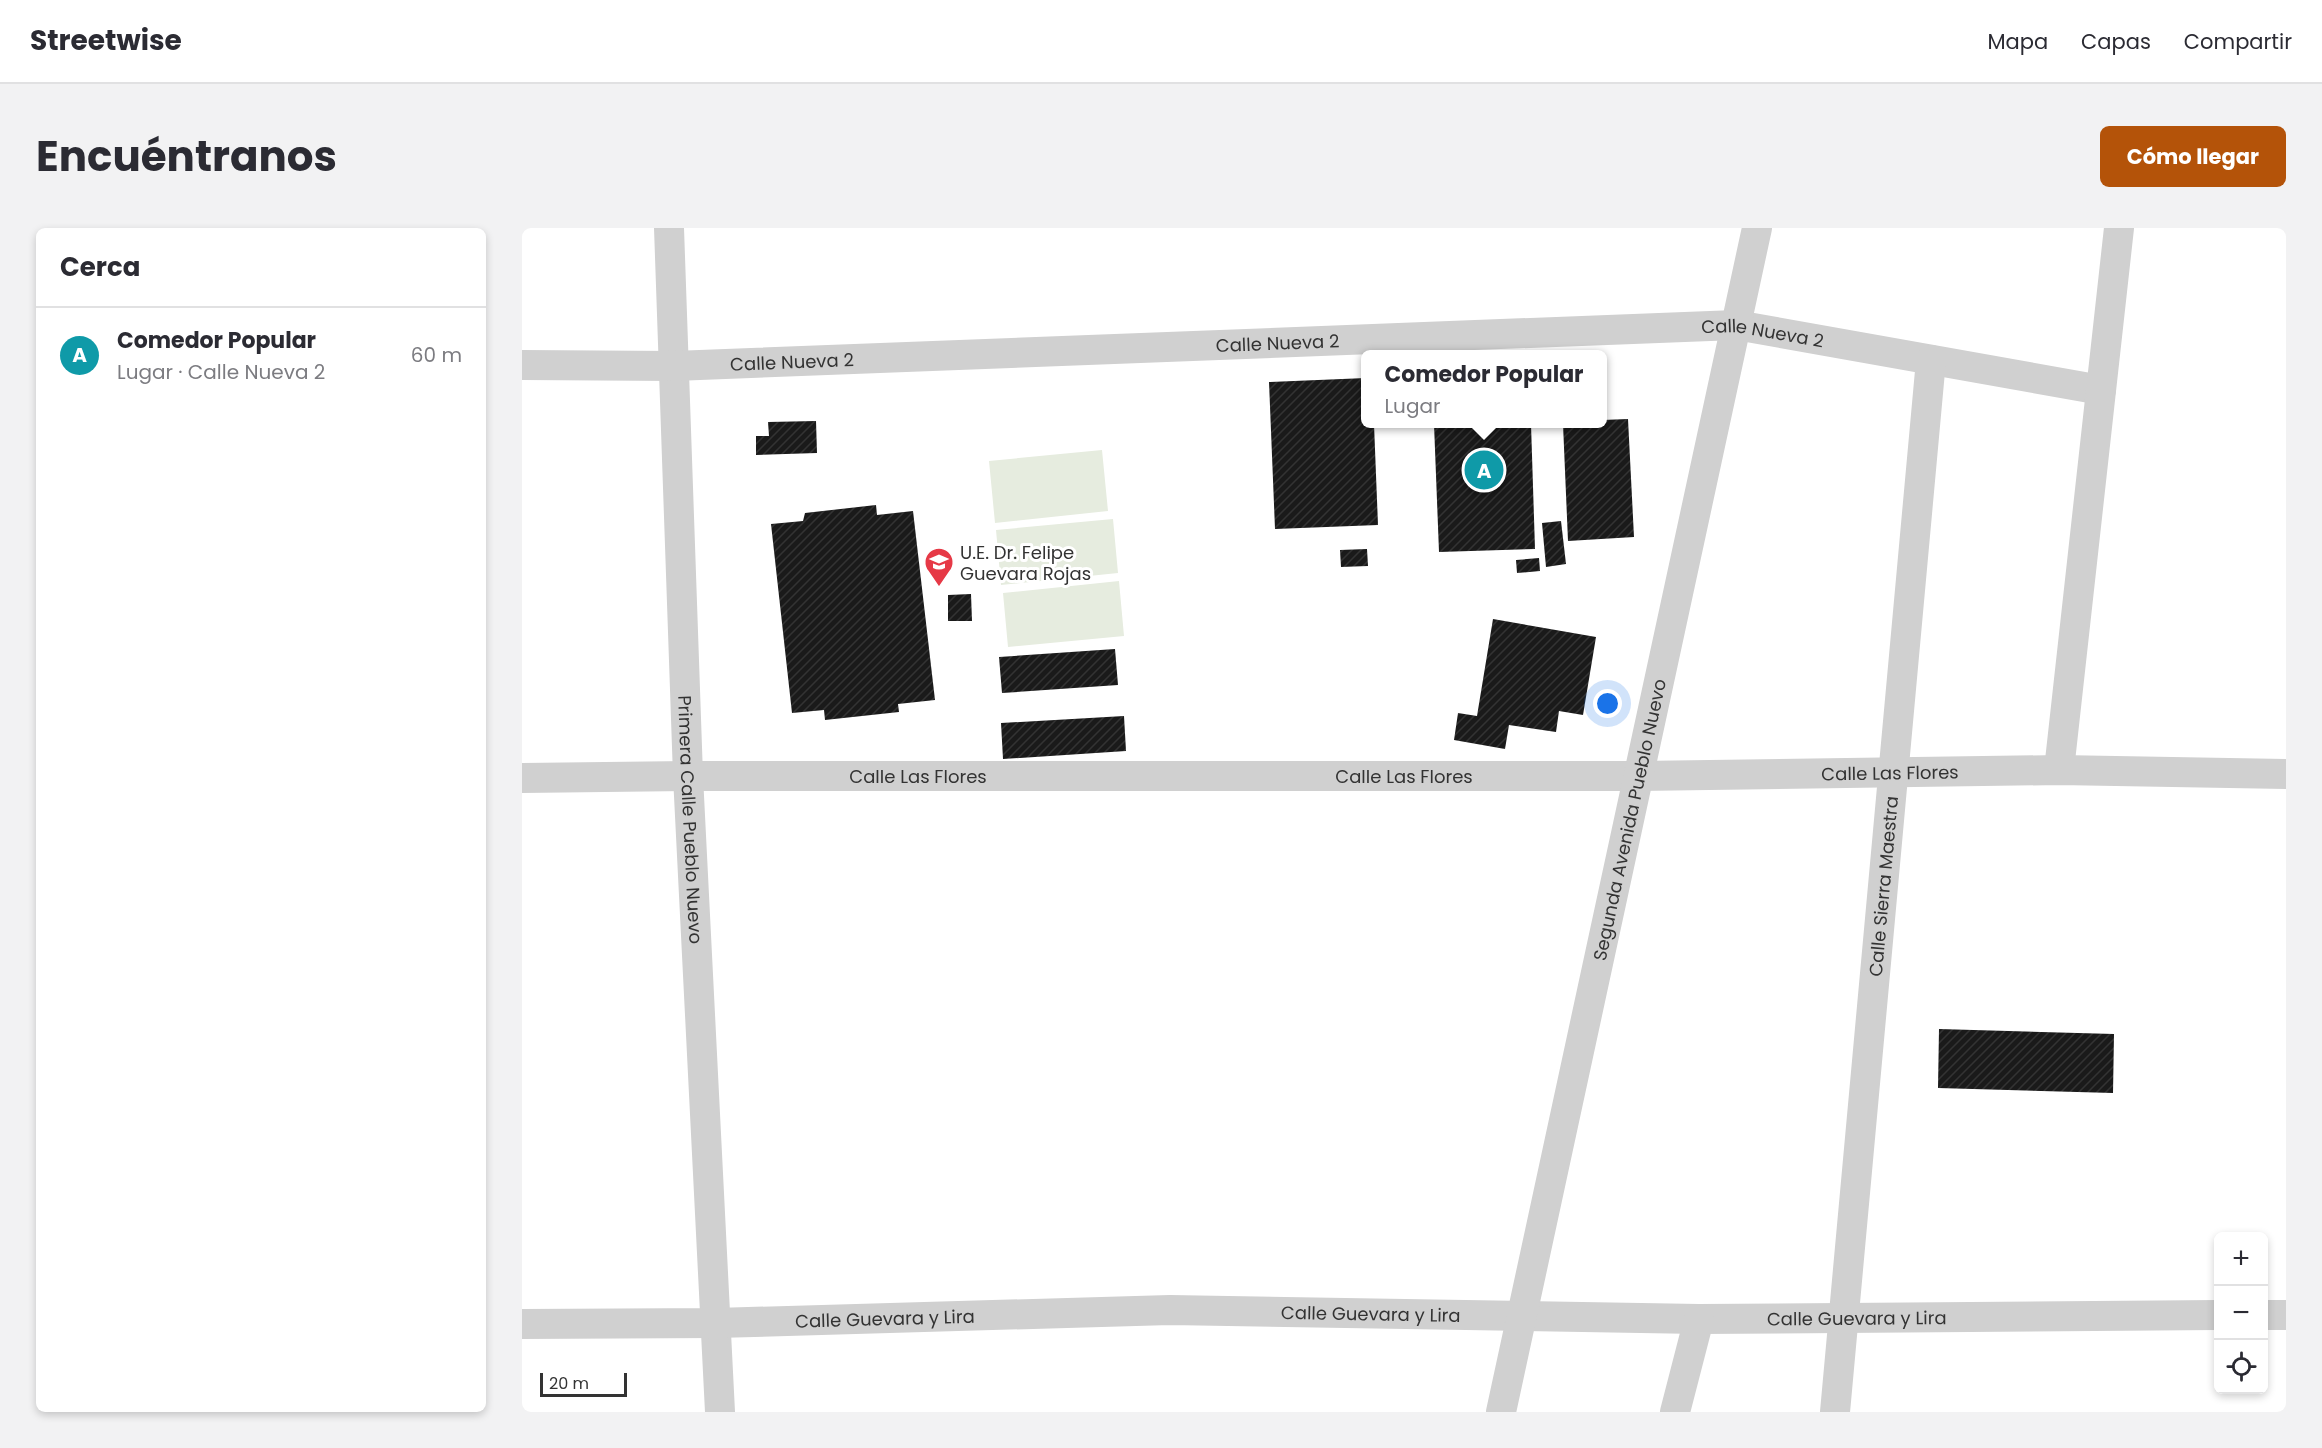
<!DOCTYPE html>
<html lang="es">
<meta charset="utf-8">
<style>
body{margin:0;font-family:Poppins,sans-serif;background:#f2f2f3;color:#2b2b33}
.controls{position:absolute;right:18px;bottom:18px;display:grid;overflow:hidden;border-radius:9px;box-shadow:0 3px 9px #0003}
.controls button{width:54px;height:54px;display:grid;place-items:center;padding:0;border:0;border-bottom:2px solid #e1e1e2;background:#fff;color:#2b2b33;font:30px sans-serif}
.scale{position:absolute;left:18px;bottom:15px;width:87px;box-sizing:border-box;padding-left:6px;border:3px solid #333;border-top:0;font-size:16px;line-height:21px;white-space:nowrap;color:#333;-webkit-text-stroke:4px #fff;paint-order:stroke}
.you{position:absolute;left:1086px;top:476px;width:21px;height:21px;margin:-15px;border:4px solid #fff;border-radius:50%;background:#1a73e8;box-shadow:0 0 0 9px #1a73e833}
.badge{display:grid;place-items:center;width:39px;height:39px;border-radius:50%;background:#b45309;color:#fff;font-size:20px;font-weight:700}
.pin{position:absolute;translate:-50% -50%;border:3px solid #fff;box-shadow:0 2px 6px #0006}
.popup{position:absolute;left:839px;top:122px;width:246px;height:78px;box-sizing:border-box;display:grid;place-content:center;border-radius:9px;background:#fff;filter:drop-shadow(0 2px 4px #0005);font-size:20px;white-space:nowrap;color:#7c7c81}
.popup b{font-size:22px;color:#2b2b33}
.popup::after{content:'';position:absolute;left:50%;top:100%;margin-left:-12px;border:12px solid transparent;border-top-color:#fff}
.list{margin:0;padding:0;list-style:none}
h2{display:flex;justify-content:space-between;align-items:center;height:78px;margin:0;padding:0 24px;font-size:26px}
h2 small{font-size:20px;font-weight:400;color:#7c7c81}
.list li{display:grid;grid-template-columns:39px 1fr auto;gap:18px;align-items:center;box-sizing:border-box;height:96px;padding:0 24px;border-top:2px solid #e1e1e2}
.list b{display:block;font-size:22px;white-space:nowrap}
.list p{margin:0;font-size:20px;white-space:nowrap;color:#7c7c81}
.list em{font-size:20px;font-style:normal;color:#7c7c81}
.icon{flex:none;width:33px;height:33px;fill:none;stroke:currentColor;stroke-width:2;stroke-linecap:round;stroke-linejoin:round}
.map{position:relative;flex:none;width:1764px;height:1184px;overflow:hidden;border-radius:9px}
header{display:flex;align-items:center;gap:36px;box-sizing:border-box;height:84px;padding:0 30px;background:#fff;border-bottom:2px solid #e1e1e2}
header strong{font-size:28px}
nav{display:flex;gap:33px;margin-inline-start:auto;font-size:21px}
.intro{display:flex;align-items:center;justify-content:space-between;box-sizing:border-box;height:144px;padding:0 36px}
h1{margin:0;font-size:42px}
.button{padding:15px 27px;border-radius:9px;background:#b45309;color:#fff;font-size:21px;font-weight:700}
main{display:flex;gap:36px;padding:0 36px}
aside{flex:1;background:#fff;border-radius:9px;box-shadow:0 3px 9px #0003}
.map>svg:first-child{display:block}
</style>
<header>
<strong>Streetwise</strong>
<nav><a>Mapa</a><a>Capas</a><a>Compartir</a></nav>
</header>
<div class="intro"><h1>Encuéntranos</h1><a class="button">Cómo llegar</a></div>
<main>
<aside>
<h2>Cerca<small></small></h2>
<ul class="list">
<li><span class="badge" style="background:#0f9aa8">A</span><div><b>Comedor Popular</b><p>Lugar · Calle Nueva 2</p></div><em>60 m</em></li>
</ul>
</aside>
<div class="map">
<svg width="1764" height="1184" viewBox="0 0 1764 1184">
<defs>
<pattern id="building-hatch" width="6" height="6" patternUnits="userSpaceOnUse" patternTransform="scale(1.5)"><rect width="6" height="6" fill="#1a1a1a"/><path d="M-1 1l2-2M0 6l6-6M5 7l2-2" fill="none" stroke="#333"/></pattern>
</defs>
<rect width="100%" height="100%" fill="#fff"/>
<path fill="#e6ecdf" d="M 580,222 L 586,283 L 473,295 L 467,233 Z
M 591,291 L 596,345 L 479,357 L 474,302 Z
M 597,353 L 602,408 L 486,419 L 481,365 Z"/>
<path fill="url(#building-hatch)" d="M 844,150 L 844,196 L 852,196 L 856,297 L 753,301 L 747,154 Z
M 1106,191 L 1112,309 L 1046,313 L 1041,196 L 1080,196 L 1080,192 Z
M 294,193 L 295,225 L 234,227 L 234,208 L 247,208 L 246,194 Z
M 912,196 L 1009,196 L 1013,321 L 917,324 Z
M 354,277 L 355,287 L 391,283 L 413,472 L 376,476 L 377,484 L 303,492 L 302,482 L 270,485 L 249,296 L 281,293 L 283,285 Z
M 1039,293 L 1044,336 L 1024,339 L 1020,295 Z
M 845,321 L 846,338 L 819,339 L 818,322 Z
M 1017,330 L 1018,343 L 995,345 L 994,332 Z
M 449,366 L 450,393 L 426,393 L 426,367 Z
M 971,391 L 1074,409 L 1061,487 L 1037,483 L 1034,504 L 987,497 L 983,521 L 932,512 L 936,485 L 955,488 Z
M 593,421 L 596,457 L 480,465 L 477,429 Z
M 602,488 L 604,523 L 481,531 L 479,495 Z
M 1417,801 L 1592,806 L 1591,865 L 1416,860 Z"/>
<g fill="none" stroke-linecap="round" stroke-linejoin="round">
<g stroke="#d0d0d0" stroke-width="30">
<path id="s1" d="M 147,0 L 166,548 L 198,1184"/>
<path id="s2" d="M 0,137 L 152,138 L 1214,97 L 1579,162"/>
<path d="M 1537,542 L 1597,0"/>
<path id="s3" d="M 0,550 L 166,548 L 1117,548 L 1537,542 L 1764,546"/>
<path d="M 1742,1087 L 1764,1087"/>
<path id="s4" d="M 0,1096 L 194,1095 L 648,1082 L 1177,1091 L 1696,1087"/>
<path id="s5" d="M 979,1184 L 1235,0"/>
<path d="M 1153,1184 L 1177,1091"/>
<path id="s6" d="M 1313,1184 L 1409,132"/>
</g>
</g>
<defs>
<g id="school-pin" transform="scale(1.5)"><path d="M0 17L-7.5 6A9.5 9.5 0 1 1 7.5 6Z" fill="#e63946" stroke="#fff"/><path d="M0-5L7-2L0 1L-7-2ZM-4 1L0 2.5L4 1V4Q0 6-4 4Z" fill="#fff"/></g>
</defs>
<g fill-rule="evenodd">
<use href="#school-pin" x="417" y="334"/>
</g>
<g text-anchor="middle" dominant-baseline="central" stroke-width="6" stroke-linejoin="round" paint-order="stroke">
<g font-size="18" fill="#333" stroke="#fff">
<text stroke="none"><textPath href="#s2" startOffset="1242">Calle Nueva 2</textPath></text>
<text stroke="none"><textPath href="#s2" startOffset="756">Calle Nueva 2</textPath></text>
<text stroke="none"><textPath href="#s2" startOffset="270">Calle Nueva 2</textPath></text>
<text stroke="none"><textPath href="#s3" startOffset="1368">Calle Las Flores</textPath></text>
<text stroke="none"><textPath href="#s3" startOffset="396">Calle Las Flores</textPath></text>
<text stroke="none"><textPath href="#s3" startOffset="882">Calle Las Flores</textPath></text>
<text stroke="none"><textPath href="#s1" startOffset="592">Primera Calle Pueblo Nuevo</textPath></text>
<text stroke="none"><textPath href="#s5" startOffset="606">Segunda Avenida Pueblo Nuevo</textPath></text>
<text stroke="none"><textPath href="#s6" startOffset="528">Calle Sierra Maestra</textPath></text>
<text stroke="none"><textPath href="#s4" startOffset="849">Calle Guevara y Lira</textPath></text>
<text stroke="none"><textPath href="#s4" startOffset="1335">Calle Guevara y Lira</textPath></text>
<text stroke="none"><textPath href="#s4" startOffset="363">Calle Guevara y Lira</textPath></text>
</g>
<g font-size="18" fill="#333" stroke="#fff" text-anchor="start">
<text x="438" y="324">U.E. Dr. Felipe<tspan x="438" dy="21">Guevara Rojas</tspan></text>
</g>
</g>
</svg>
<div class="controls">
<button>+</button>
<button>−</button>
<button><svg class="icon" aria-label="locate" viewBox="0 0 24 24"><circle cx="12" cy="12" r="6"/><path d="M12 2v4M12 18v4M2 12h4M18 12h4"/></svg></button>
</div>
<div class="scale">20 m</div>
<div class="you"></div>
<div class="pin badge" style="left:962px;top:242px;background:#0f9aa8">A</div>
<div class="popup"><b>Comedor Popular</b>Lugar</div>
</div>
</main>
